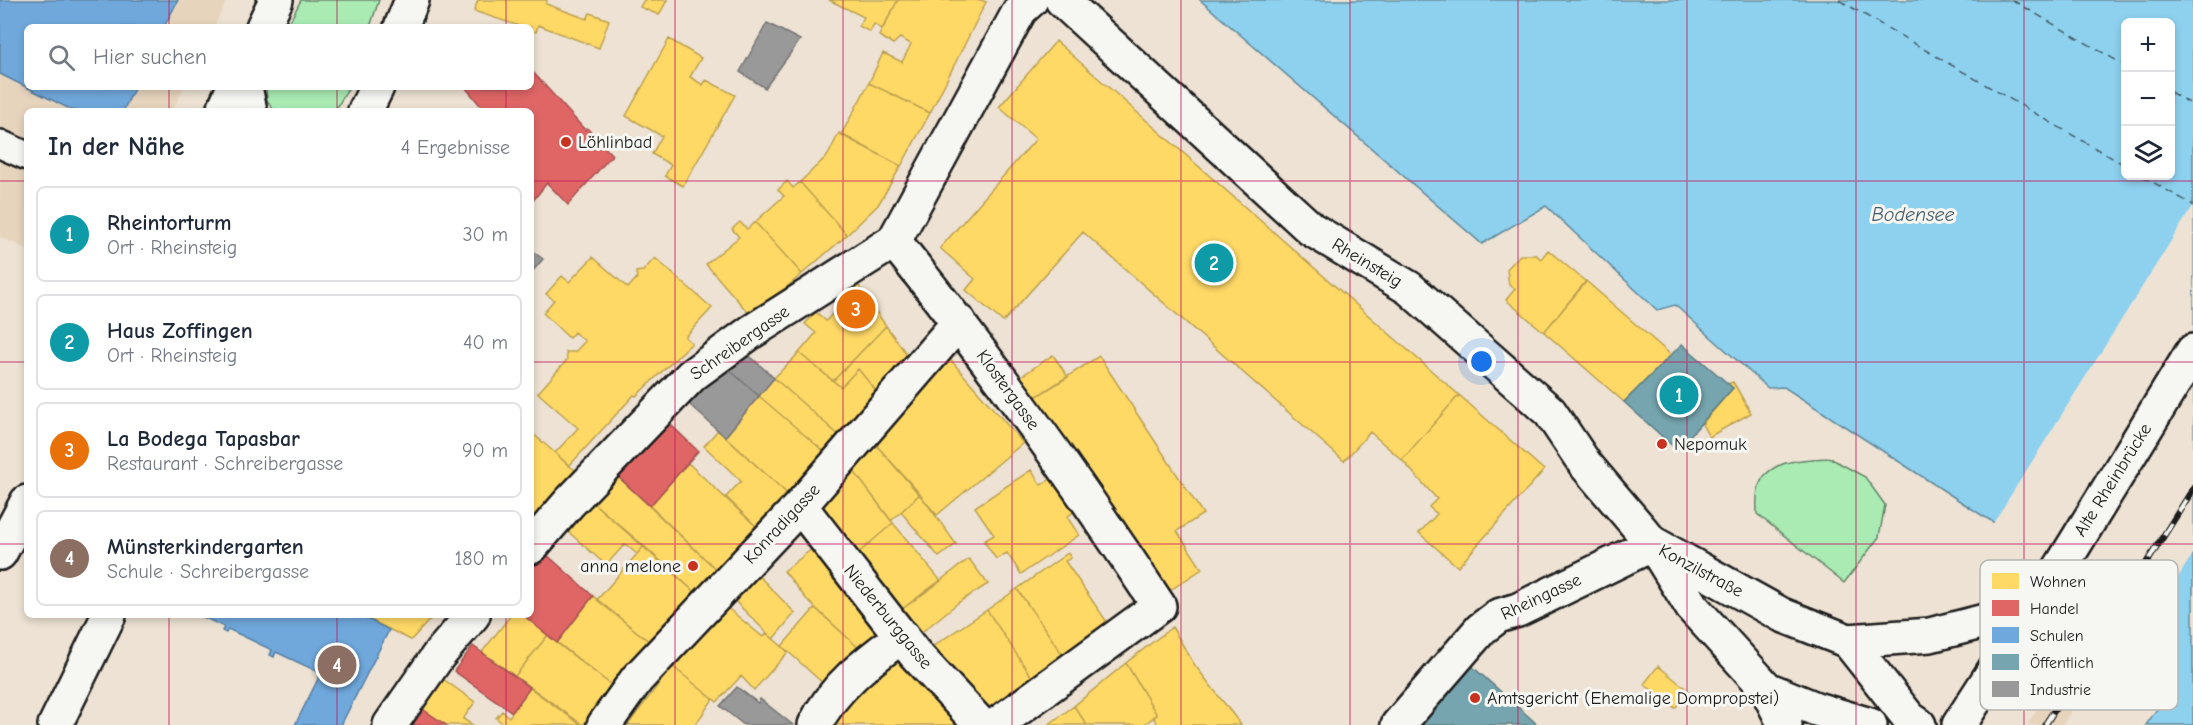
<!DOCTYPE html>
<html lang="de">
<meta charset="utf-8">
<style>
body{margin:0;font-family:"Comic Neue",sans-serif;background:#f6f6f7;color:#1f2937}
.controls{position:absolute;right:18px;top:18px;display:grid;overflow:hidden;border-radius:9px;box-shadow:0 3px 9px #0003}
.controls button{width:54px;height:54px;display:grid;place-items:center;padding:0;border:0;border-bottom:2px solid #e0e1e3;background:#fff;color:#1f2937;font:30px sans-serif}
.you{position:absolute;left:1482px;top:362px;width:21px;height:21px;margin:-15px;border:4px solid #fff;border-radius:50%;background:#1a73e8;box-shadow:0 0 0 9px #1a73e833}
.badge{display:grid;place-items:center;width:39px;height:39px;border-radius:50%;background:#c8321e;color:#fff;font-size:20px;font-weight:700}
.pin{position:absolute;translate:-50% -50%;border:3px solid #fff;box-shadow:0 2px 6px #0006}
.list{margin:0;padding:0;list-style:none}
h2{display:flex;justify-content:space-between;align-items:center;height:78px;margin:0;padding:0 24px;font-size:26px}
h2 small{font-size:20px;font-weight:400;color:#747a83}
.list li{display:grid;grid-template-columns:39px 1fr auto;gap:18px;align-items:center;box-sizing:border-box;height:96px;margin:0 12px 12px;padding:0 12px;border:2px solid #e0e1e3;border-radius:9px}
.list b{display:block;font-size:22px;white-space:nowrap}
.list p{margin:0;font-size:20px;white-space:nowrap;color:#747a83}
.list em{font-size:20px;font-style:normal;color:#747a83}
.icon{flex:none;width:33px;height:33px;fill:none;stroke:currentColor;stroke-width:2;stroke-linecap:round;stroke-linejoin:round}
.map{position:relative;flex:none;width:2193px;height:725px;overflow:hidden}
.search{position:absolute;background:#fff;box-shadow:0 3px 9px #0003;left:24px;top:24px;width:510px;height:66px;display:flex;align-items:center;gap:15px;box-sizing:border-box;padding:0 21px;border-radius:9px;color:#747a83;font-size:22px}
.panel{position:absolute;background:#fff;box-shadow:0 3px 9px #0003;left:24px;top:108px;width:510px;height:510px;border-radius:9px}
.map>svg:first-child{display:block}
</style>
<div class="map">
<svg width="2193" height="725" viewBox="0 0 2193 725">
<rect width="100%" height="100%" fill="#ede2d3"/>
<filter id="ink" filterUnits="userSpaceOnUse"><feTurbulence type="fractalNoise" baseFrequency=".0167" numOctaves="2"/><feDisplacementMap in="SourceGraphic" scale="12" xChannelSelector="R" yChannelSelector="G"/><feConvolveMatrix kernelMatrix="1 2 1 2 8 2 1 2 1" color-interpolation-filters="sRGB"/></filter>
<g filter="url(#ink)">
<path fill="#e7d4bd" d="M 0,0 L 227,0 L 214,27 L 27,27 L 27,87 L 184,87 L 172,111 L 27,111 L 27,249 L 0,237 Z
M 2113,591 L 2131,604 L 2063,725 L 2027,725 Z"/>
<path fill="#aaebb3" stroke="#638468" stroke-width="1.5" d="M 301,0 L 379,0 L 370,27 L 287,27 Z
M 266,87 L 349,87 L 335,111 L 274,111 L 267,100 Z
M 1830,458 L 1865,477 L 1885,505 L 1879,537 L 1844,583 L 1757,514 C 1757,506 1756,497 1758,490 C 1764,459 1805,459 1830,458 Z"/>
<path fill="#8dd1ef" stroke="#60899b" stroke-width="1.5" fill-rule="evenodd" d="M 1200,0 L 2193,0 L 2193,725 L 2146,725 C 2173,687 2193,656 2156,619 L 1983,516 L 1784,387 L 1768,388 L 1675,305 L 1657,310 L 1546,206 L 1482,244 ZM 2126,22 L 2170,22 L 2170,176 L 2126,176 Z"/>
<path fill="#ede2d3" d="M 2193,206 L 2193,554 L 2151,619 L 1992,525 Z"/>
<path fill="#ffd966" stroke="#bba050" stroke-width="1.5" d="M 478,0 L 547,0 L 546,4 L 587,19 L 590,13 L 609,20 L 599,48 L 538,25 L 536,32 L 531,30 L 531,27 L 522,27 L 474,11 Z
M 644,0 L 667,0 L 659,15 L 640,7 Z
M 829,0 L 898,0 L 882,29 L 874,24 L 870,32 L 859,26 L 864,17 Z
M 898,0 L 981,0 L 986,2 L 930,113 L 869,83 L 883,53 L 902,62 L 911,44 L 900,38 L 893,44 L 879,36 Z
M 669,39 L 701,58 L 690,77 L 703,85 L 706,80 L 735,95 L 683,186 L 665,176 L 671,165 L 652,154 L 662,136 L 626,116 Z
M 1056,41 L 1459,395 L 1402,460 L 1370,432 L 1344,461 L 1083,232 L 1003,322 L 966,290 L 975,279 L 940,248 L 1036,139 L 999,107 Z
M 869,83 L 930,113 L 901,166 L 841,135 Z
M 839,133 L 901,166 L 878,205 L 847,235 L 800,182 L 828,155 Z
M 787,181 L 793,188 L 800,182 L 847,235 L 802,274 L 755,222 L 784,196 L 778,190 Z
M 740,222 L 747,229 L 755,222 L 802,274 L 752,317 L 706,264 L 739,237 L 732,229 Z
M 1548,250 L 1586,282 L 1544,332 L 1506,300 L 1515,289 L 1509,285 L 1507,269 L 1520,255 L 1536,255 L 1541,259 Z
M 593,257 L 628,288 L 637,278 L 636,272 L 643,271 L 655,258 L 712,308 L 685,337 L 692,343 L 636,396 L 634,395 L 569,466 L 555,453 L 578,428 L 538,393 L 567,360 L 566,352 L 575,352 L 585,341 L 574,332 L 569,338 L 543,313 L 554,300 L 546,294 L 562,276 L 569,282 Z
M 1586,281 L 1671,355 L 1624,402 L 1544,332 Z
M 858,285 L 886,326 L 833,381 L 799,353 L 816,333 L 805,324 L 816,312 L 826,321 Z
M 886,326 L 913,363 L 881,397 L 858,369 L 841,387 L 833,381 Z
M 799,353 L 841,387 L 858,369 L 881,397 L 842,438 L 774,378 Z
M 1053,355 L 1068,377 L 1034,398 L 1020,377 Z
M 1099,356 L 1203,514 L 1177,531 L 1202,569 L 1163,595 L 1034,398 Z
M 948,357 L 1023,443 L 937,515 L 870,438 Z
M 774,378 L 842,438 L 828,455 L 759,396 Z
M 1733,382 L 1751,413 L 1709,437 L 1702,424 L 1733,388 L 1728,384 Z
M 1459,395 L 1544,470 L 1458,567 L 1419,533 L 1437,514 L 1429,507 L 1437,499 L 1402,460 Z
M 759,396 L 828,455 L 793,499 L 725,437 Z
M 718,430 L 793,499 L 761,531 L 726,497 L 741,481 L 704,446 Z
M 531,432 L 579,474 L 531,523 Z
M 870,438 L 920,494 L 891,521 L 853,470 Z
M 688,463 L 761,531 L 721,574 L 650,506 Z
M 853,470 L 893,523 L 856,555 L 821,508 Z
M 1031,470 L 1041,485 L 1054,477 L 1076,510 L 1067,517 L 1079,535 L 1021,574 L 1007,553 L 996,559 L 984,541 L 994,535 L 975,507 Z
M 614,473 L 721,574 L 698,595 L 590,500 Z
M 920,494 L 956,544 L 939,557 L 901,512 Z
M 590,500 L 644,546 L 637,554 L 625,544 L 606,565 L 565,529 Z
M 893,523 L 941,581 L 898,612 L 856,555 Z
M 817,545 L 885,629 L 862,651 L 808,601 L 784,571 Z
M 644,546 L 698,595 L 651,643 L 597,600 Z
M 1068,553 L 1071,558 L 1065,561 L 1107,622 L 1063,655 L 1017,589 Z
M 969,559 L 988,584 L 959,602 L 912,640 L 894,615 Z
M 755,572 L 795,613 L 773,639 L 729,595 Z
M 1017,589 L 1063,655 L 1033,679 L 987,610 Z
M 593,596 L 651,643 L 614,687 L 557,643 Z
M 725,606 L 763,637 L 767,633 L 788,652 L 754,690 L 741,676 L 717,702 L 672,666 Z
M 815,608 L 862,651 L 827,687 L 782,646 Z
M 987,610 L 1033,679 L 984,716 L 926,651 Z
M 360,615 L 434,615 L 411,640 Z
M 511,615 L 523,615 L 548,635 L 515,676 L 482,652 Z
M 1172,627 L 1194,664 L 1241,725 L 1158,725 L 1153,717 L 1157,715 L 1126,663 Z
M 548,635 L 614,687 L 583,725 L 515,676 Z
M 889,653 L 962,721 L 958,725 L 835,725 L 827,717 Z
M 1126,663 L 1157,715 L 1143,725 L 1087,725 L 1074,706 Z
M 672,666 L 713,699 L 695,725 L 628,725 Z
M 1658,666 L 1689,691 L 1675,708 L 1644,684 Z
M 443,679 L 475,702 L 463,719 L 473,725 L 446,725 L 421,708 Z
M 530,688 L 581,725 L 505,725 L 496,718 L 502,711 L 509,717 Z
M 1074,706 L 1087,725 L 1048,725 Z"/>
<path fill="#e06666" stroke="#a55050" stroke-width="1.5" d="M 531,70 L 585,130 L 587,128 L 612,155 L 568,205 L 547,183 L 531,203 L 531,111 L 485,111 L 465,87 L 531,87 Z
M 669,423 L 698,451 L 650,506 L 614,473 Z
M 545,553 L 593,596 L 557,643 L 523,615 L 531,615 L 531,571 Z
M 473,646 L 530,688 L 512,712 L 454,671 Z
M 421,708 L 446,725 L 409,725 Z"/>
<path fill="#6fa8dc" stroke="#567ea2" stroke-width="1.5" d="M 0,0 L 178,0 L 164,27 L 27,27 L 27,87 L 135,87 L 123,111 L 74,111 L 0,74 Z
M 199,615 L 360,615 L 389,630 L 341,725 L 295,725 L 321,673 L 276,652 L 274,657 L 270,655 L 272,650 L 228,629 L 226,633 L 222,631 L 224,627 Z"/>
<path fill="#76a5af" stroke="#5b7c83" stroke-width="1.5" d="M 1682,344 L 1733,388 L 1677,450 L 1624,402 Z
M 1471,663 L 1473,667 L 1538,725 L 1420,725 Z"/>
<path fill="#999" stroke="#747474" stroke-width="1.5" d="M 767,23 L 800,40 L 765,88 L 740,72 Z
M 531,250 L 543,259 L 531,273 Z
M 741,348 L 774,378 L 759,396 L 725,366 Z
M 725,366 L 759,396 L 725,437 L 689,404 Z
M 737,687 L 758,703 L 760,699 L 793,725 L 744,725 L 720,706 Z"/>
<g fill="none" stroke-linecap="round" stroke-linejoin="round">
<path stroke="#445b66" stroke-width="1.5" stroke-dasharray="8 6" stroke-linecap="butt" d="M 1839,0 L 2126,166
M 2012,0 L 2126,66
M 2170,92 L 2193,105
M 2142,176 L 2193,205"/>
<g stroke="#1c1c1c" stroke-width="32">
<path id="pedestrian" d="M 0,144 L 27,156"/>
</g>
<g stroke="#1c1c1c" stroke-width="38">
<path id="minor" d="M 245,87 L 250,111
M 894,241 C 988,358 1076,480 1159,606 L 996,725
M 800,506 L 915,654 L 981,725
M 531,547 L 569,503 L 692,375 L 751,332 L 894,241 L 1020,10 L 1031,0
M 390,725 L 438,656 L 473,615
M 604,725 L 637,679 L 800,506 L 959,322
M 815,725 C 833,687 868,661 902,636
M 1398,725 L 1481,629 L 1498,616 L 1518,610 L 1653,544"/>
</g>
<g stroke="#1c1c1c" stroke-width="38">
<path id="tertiary" d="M 1848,641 L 1909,718 L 1919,725
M 1767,689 L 1785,725"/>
</g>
<g stroke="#1c1c1c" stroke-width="38">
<path id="secondary" d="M 1062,0 L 1311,229 L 1409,288 L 1550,412 L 1585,464 L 1653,544 L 1692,607 L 1767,689 L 1816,709 L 1870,725
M 263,27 L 276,0
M 401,27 L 412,0
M 223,111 L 234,87
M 365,111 L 377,87
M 1656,545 L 1782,615 L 1848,641 L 1930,635 L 2032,609
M 0,553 L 27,502
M 55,725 L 109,615
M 1959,725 L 2062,565 L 2193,351"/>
</g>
<use href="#pedestrian" stroke="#f6f6f2" stroke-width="27"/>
<use href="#minor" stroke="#f6f6f2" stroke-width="33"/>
<use href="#tertiary" stroke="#f6f6f2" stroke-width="33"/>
<use href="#secondary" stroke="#f6f6f2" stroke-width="33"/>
<g stroke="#1c1c1c" stroke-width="7">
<path id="rail" d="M 2045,725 L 2193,489"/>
</g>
<use href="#rail" stroke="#f6f6f2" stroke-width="4.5" stroke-dasharray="14" stroke-linecap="butt"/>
</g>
</g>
<path fill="none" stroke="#c2185b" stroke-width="1.5" stroke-opacity="0.55" d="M 169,0 L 169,27M 337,0 L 337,27M 506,0 L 506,27M 675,0 L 675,725M 843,0 L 843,725M 1012,0 L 1012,725M 1181,0 L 1181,725M 1350,0 L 1350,725M 1518,0 L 1518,725M 1687,0 L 1687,725M 1856,0 L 1856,725M 2024,0 L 2024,725M 169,87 L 169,111M 337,87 L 337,111M 506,87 L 506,111M 0,181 L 27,181M 531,181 L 2193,181M 0,362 L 27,362M 531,362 L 2193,362M 0,544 L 27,544M 531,544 L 2193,544M 169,615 L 169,725M 337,615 L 337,725M 506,615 L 506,725"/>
<g fill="#c8321e" stroke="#f6f6f2" stroke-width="2">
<circle cx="566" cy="142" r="6"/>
<circle cx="1662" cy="444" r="6"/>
<circle cx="693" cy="566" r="6"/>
<circle cx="1475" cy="698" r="6"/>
</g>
<g text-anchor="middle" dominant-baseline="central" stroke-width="6" stroke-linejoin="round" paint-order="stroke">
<g font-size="18" fill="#1c1c1c" stroke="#f6f6f2" text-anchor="start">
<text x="578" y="142">Löhlinbad</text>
<text x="1674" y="444">Nepomuk</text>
<text x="681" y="566" text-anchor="end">anna melone</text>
<text x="1487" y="698">Amtsgericht (Ehemalige Dompropstei)</text>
</g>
<g font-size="18" fill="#1c1c1c" stroke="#f6f6f2">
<text transform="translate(1367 263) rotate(31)">Rheinsteig</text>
<text transform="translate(740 343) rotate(-35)">Schreibergasse</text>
<text transform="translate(1008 390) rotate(54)">Klostergasse</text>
<text transform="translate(2113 480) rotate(-58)">Alte Rheinbrücke</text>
<text transform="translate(782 524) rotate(-47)">Konradigasse</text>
<text transform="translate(1701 571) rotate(28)">Konzilstraße</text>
<text transform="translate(1541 597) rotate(-25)">Rheingasse</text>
<text transform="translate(888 617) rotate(51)">Niederburggasse</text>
</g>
<g font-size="20" font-style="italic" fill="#445b66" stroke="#f6f6f2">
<text x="1913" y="214">Bodensee</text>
</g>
</g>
<rect x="1980" y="560" width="198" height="150" rx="9" fill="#f6f6f2" stroke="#b5b5b2" stroke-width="1.5"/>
<rect x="1992" y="573" width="27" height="16" fill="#ffd966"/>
<rect x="1992" y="600" width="27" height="16" fill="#e06666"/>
<rect x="1992" y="627" width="27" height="16" fill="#6fa8dc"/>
<rect x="1992" y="654" width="27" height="16" fill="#76a5af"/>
<rect x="1992" y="681" width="27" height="16" fill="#999"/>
<g font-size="16" fill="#1c1c1c">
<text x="2030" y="587">Wohnen</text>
<text x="2030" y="614">Handel</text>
<text x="2030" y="641">Schulen</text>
<text x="2030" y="668">Öffentlich</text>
<text x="2030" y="695">Industrie</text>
</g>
</svg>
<div class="controls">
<button>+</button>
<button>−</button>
<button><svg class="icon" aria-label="layers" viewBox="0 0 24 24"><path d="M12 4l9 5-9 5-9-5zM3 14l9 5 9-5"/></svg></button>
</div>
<div class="you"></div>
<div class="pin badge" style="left:1679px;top:395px;background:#0f9aa8">1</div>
<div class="pin badge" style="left:1214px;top:263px;background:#0f9aa8">2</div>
<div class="pin badge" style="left:856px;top:309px;background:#e8710a">3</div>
<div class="pin badge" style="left:337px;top:665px;background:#8d6e63">4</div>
<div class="search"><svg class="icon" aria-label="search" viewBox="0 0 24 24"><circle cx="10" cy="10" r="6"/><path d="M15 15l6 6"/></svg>Hier suchen</div>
<section class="panel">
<h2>In der Nähe<small>4 Ergebnisse</small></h2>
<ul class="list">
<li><span class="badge" style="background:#0f9aa8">1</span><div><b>Rheintorturm</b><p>Ort · Rheinsteig</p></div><em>30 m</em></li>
<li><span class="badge" style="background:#0f9aa8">2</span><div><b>Haus Zoffingen</b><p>Ort · Rheinsteig</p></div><em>40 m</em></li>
<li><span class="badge" style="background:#e8710a">3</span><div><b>La Bodega Tapasbar</b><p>Restaurant · Schreibergasse</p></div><em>90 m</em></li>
<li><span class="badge" style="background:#8d6e63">4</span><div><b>Münsterkindergarten</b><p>Schule · Schreibergasse</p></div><em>180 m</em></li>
</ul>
</section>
</div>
